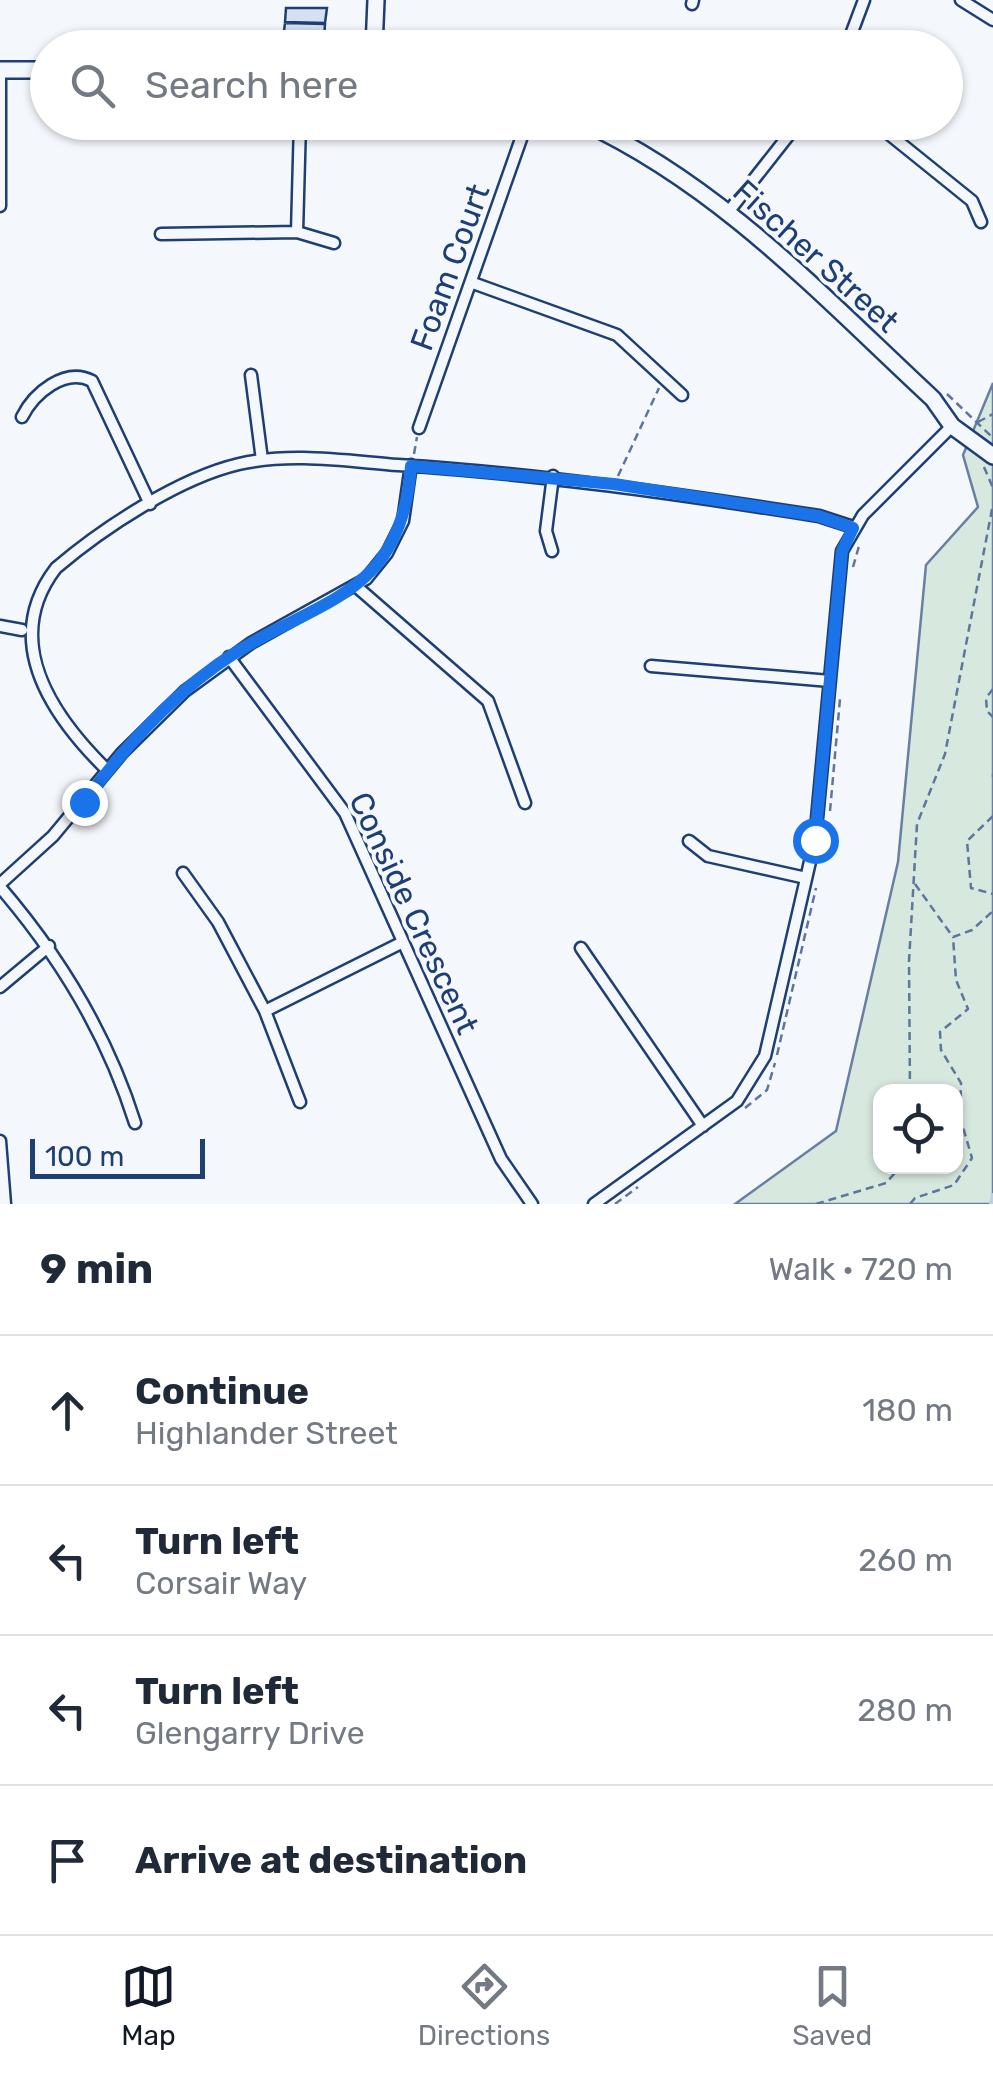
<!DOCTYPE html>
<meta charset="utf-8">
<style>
body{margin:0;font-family:Rubik,sans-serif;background:#f6f6f7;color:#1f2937}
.controls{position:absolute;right:30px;bottom:30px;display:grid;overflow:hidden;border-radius:20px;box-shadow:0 2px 8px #0004}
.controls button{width:90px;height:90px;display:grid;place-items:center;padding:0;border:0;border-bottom:2px solid #e0e1e3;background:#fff;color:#1f2937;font:50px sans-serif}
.scale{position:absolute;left:30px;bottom:25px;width:175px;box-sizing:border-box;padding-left:10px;border:5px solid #1d3f73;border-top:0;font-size:28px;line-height:35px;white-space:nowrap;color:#1d3f73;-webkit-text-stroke:8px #f4f7fb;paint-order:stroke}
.stop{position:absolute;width:30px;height:30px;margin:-22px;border:8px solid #1a73e8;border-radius:50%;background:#fff}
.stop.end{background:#1a73e8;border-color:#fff;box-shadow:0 2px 10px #0008}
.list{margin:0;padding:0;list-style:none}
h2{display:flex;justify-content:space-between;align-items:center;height:130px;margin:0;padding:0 40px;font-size:42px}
h2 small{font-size:32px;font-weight:400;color:#747a83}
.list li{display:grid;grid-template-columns:65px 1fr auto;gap:30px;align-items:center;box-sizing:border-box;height:150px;padding:0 40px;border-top:2px solid #e0e1e3}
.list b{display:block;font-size:38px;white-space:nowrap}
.list p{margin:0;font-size:32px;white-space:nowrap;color:#747a83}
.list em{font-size:32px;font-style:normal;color:#747a83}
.icon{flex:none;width:55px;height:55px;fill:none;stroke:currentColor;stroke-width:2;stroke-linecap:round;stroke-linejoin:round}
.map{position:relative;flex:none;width:993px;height:1204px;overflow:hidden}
.search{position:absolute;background:#fff;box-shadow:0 2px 8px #0004;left:30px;right:30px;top:30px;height:110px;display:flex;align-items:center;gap:25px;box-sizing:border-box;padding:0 35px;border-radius:55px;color:#747a83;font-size:38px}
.sheet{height:730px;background:#fff}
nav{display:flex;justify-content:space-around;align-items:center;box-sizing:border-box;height:140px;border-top:2px solid #e0e1e3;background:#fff;font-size:28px;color:#747a83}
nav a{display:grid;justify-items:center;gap:5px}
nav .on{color:#111827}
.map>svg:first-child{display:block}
</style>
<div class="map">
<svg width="993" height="1204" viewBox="0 0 993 1204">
<rect width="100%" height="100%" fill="#f4f7fb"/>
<path fill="#d7e8df" stroke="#687fa3" stroke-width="2.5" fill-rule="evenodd" d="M 993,383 L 993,1204 L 735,1204 L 836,1131 L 898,862 L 926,565 L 978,507 L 963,455 ZM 880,1092 L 956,1092 L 956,1166 L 880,1166 Z"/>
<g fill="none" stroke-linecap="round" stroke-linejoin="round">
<path stroke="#bed0e5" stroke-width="4" d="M 991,1204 L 993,1195"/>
</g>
<path fill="#d5e0f0" stroke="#1d3f73" stroke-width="2.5" d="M 286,8 L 327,8 L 325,23 L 285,22 Z
M 285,23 L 325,24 L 324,38 L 283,38 Z
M 287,39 L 324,40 L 322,48 L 285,48 Z"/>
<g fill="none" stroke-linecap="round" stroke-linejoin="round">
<g stroke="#1d3f73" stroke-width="15">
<path id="street" d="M 961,0 L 993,20
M 692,4 L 693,0
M 846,48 L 864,0
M 300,122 L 297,232 L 334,243
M 874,122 L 972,201 L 981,222
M 0,206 L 0,70
M 729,211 L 799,122
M 161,234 L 297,232
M 473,283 L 617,335 L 682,395
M 251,375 L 262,460
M 22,417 C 34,393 65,367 92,381 L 150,504
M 419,428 L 527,122
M 552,551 L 546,531 L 553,476
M 357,587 L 488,701 L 525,803
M 0,626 L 22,630
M 229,657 L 345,813 L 501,1159 L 532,1204
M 651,666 L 830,681
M 107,770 C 52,716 0,641 56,568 C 103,528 179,478 239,464 C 291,452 346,461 398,465 C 540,474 678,494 819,516 L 853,527
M 689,841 L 708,856 L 806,878
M 183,873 L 218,922 L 265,1011
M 0,884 L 53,836 L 122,753 L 185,691 L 251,643 L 366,579 L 387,553 L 403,521 L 411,465
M 0,887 C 61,958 107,1034 135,1123
M 581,948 L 703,1126
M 0,987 L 49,946
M 300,1102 L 265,1011 L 403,942
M 0,1141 L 5,1204
M 594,1204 L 737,1101 L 765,1056 L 815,840 L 842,551 L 863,515 L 952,426"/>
</g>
<g stroke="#1d3f73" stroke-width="20">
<path id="secondary" d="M 374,48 L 376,0
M 0,70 L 48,70
M 583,122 C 721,186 823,297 933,399 L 952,426 L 993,456"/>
</g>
<path stroke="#5e769c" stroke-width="2.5" stroke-dasharray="8 5" stroke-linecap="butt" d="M 947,394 L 992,437
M 978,422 L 993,414
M 414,454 L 417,437
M 984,467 L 993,488
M 618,476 L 659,388
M 853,567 L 859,546
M 993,689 L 986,698 L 987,711 L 993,717
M 993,774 L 993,777
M 830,811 L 840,699
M 993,816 L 967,841 L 971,888 L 993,894
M 915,884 L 953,937 L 972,930 L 993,911
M 777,1055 L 816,888
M 910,1092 L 909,961 L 917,824 L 945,754 L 993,504
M 745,1108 L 767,1090 L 775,1063
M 615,1204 L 638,1187
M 816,1204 L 886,1183 L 901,1166
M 910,1204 L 915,1198 L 954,1185 L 972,1158 L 960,1117 L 961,1083 L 941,1050 L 940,1032 L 968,1009 L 956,980 L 953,937"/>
<use href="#street" stroke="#f4f7fb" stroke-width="10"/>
<use href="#secondary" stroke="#f4f7fb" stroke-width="15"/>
</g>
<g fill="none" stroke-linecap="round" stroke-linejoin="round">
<path stroke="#1a73e8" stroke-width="12" d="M 84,802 C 122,751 164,703 217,665 C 311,598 401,604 411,466 L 614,484 L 818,516 L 853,528 L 842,551 L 815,840"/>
</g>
<g text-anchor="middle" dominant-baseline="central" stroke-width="8" stroke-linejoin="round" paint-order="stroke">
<g font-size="32" fill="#1d3f73" stroke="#f4f7fb">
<text transform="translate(816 256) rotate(42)">Fischer Street</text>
<text transform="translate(450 267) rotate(-70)">Foam Court</text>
<text transform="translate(414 913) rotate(65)">Conside Crescent</text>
</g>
</g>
</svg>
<div class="controls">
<button><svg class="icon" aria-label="locate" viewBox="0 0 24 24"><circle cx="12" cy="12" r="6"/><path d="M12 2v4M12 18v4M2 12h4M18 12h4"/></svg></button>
</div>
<div class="scale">100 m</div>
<div class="stop" style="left:815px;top:840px"></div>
<div class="stop end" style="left:84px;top:802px"></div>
<div class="search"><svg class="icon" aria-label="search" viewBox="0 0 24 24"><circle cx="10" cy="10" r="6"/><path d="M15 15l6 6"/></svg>Search here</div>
</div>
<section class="sheet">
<h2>9 min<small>Walk · 720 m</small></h2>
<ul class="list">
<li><svg class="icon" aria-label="ahead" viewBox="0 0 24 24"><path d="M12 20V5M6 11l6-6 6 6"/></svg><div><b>Continue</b><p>Highlander Street</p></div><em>180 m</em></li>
<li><svg class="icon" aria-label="left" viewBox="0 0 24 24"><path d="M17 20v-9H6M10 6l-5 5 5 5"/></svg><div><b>Turn left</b><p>Corsair Way</p></div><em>260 m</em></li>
<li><svg class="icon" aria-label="left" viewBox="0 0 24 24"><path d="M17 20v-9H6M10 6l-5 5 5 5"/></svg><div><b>Turn left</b><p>Glengarry Drive</p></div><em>280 m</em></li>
<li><svg class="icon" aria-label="arrive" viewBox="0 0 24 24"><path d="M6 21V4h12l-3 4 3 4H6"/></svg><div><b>Arrive at destination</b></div></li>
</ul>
</section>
<nav>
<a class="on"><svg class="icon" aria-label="map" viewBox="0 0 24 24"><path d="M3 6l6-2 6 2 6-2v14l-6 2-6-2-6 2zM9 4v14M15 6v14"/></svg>Map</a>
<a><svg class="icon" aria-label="directions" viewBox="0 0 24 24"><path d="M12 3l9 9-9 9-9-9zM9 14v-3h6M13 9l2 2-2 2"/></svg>Directions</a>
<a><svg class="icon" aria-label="saved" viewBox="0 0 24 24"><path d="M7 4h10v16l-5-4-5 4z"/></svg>Saved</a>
</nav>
